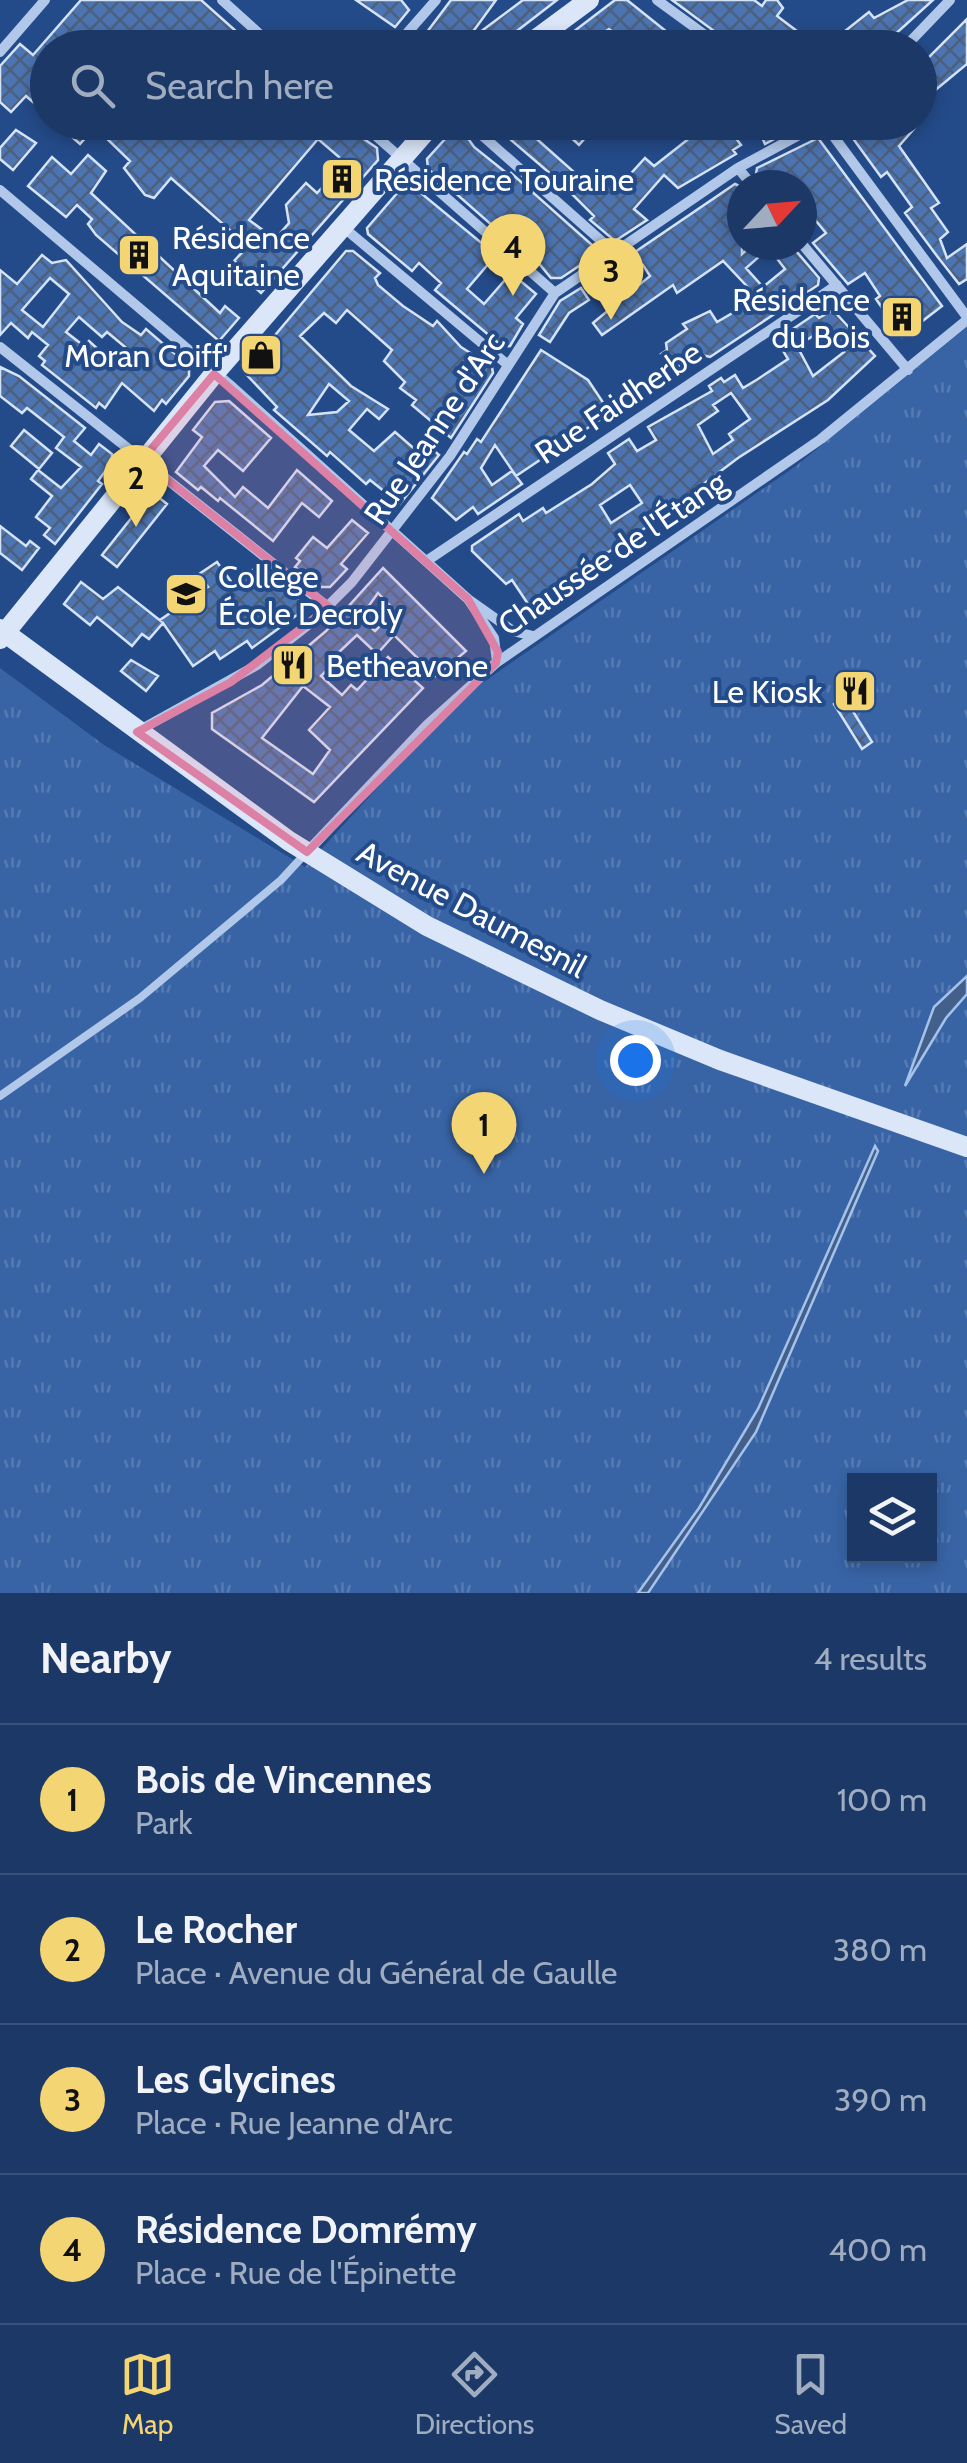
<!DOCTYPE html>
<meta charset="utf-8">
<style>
body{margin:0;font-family:Cabin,sans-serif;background:#243f6d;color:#f1f3f6}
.controls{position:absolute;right:30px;bottom:30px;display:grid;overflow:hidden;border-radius:0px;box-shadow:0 5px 15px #0003}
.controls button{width:90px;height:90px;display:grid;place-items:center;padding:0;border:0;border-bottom:2px solid #39527b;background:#1b3867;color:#f1f3f6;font:50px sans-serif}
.compass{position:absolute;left:727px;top:170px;width:90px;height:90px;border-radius:50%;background:#1b3867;box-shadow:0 5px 15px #0003;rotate:64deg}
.you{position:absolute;left:635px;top:1060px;width:35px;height:35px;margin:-25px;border:8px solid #fff;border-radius:50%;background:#1a73e8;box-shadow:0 0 0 15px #1a73e833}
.badge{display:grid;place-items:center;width:65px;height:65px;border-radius:50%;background:#f4d574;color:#111;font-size:32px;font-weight:700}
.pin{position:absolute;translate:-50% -82px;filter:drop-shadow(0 2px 5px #0008)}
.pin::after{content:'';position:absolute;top:52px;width:35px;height:30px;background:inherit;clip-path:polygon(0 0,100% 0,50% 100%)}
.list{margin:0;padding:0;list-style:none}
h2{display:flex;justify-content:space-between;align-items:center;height:130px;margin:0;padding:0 40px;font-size:42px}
h2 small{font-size:32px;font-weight:400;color:#a0acc0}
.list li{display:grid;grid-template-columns:65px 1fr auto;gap:30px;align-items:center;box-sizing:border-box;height:150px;padding:0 40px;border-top:2px solid #39527b}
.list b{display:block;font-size:38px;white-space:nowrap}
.list p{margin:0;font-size:32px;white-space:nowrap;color:#a0acc0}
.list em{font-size:32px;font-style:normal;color:#a0acc0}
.icon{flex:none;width:55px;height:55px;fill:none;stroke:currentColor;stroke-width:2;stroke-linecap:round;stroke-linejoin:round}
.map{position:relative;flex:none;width:967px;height:1593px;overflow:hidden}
.search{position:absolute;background:#1b3867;box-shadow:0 5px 15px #0003;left:30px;right:30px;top:30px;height:110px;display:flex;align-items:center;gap:25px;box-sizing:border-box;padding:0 35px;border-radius:55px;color:#a0acc0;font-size:38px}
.sheet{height:730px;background:#1b3867}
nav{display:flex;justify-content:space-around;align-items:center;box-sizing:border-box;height:140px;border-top:2px solid #39527b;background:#1b3867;font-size:28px;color:#a0acc0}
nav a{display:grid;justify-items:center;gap:5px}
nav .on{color:#f4d574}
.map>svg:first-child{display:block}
</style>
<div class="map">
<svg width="967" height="1593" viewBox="0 0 967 1593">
<defs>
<pattern id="park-tufts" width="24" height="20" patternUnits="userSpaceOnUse" patternTransform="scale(2.5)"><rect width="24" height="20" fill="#3864a6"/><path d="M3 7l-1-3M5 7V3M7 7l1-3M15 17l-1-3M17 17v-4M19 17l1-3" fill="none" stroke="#567bb3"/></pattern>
<pattern id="building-cross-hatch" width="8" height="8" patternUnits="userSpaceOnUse" patternTransform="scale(2.5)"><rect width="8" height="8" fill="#4c74b1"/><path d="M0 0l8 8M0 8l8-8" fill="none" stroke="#4c607e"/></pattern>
</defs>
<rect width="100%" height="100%" fill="#244b89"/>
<path fill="url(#park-tufts)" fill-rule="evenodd" d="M 967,327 L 967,1593 L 0,1593 L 0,668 L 104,745 L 305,867 L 414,748 L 482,683 L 796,466 ZM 854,1480 L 930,1480 L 930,1556 L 854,1556 Z"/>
<path fill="#435f8c" stroke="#a5c2ea" stroke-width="2.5" d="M 967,976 L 967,994 L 946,1018 L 905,1086 L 934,1007 Z
M 875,1146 L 878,1151 L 756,1432 L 648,1593 L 638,1593 L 699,1508 L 758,1409 Z"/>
<path fill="url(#building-cross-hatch)" stroke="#d5e3f7" stroke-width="2.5" fill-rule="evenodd" d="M 81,0 L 201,0 L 255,48 L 48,48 L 48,115 L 26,96 L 11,112 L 0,102 L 0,66 L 20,44 L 33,55 Z
M 356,0 L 401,0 L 409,10 L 395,27 Z
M 451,0 L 496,0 L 464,44 L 523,0 L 557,0 L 495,48 L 415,48 Z
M 615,0 L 627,0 L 687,48 L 634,48 L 609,29 L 582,48 L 561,48 L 576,37 L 573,32 Z
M 672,0 L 754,0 L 762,6 L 766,0 L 777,0 L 783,8 L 777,16 L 797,31 L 792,38 L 805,48 L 737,48 Z
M 908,0 L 933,0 L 880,48 L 836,48 L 844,42 L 840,35 L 869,12 L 874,18 Z
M 967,19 L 967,64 L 933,92 L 920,78 L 920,66 Z
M 55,122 L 339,122 L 377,148 L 378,160 L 261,293 L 239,273 L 243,268 L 234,261 L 248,246 L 171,178 L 154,198 L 145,195 L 124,168 L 130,161 L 95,127 L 80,144 ZM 318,139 L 339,157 L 333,163 L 339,169 L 317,193 L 306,183 L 286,205 L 289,223 L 275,239 L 249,220 Z
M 490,122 L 539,122 L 530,133 L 594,190 L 600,182 L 613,193 L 645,158 L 654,166 L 696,133 L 688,122 L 743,122 L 731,132 L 741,145 L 733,150 L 736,154 L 678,188 L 664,175 L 634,209 L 647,220 L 615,241 L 590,220 L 594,216 L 560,182 Z
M 554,122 L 599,122 L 579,145 Z
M 755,122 L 804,122 L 804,123 L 765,144 Z
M 841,122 L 890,122 L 894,128 L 899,122 L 920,122 L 899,146 L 939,203 L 931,208 L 948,232 L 940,239 L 947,258 L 967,244 L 967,279 L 959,284 L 937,256 L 905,213 L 912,207 L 887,172 L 881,177 Z
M 456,127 L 460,127 L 474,147 L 509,175 L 511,173 L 600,252 L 561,278 L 551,278 L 526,248 L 506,231 L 503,235 L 428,169 L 427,159 Z
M 16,130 L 36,143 L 13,170 L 0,159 L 0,148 Z
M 818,138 L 942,306 L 902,337 L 876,299 L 880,296 L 865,273 L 848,284 L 813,243 L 826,233 L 807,210 L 802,215 L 802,185 L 765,185 L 756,174 L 757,168 Z
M 88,155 L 106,171 L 91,193 L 220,313 L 225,306 L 239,318 L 219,341 L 96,235 L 88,224 L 92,219 L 77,205 L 66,217 L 28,186 L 52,157 L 71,174 Z
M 415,183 L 422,194 L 496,255 L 467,289 L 484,304 L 511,273 L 536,294 L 516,318 L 523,324 L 510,346 L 503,347 L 435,290 L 441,283 L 419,263 L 412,271 L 368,234 L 367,228 L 405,184 Z
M 735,184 L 742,187 L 742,254 L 752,245 L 791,245 L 819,278 L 818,285 L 710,357 L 698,354 L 672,371 L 661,354 L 667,350 L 666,343 L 687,329 L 683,324 L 710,311 L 717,322 L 758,298 L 723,261 L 677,293 L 673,285 L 602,335 L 593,323 L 650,276 L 643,265 L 616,283 L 607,271 ZM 769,248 L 785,269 L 763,287 L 746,268 Z
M 346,251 L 353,251 L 380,273 L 375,278 L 378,285 L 403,306 L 433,326 L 437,321 L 461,347 L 492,367 L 493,373 L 451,438 L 412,405 L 416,400 L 400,388 L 405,382 L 384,361 L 392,350 L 347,310 L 336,323 L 324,313 L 300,336 L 351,386 L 388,409 L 379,419 L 367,409 L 349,430 L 374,451 L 395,432 L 418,452 L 425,443 L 439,455 L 395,510 L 378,501 L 385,492 L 370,480 L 366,484 L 330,452 L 327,456 L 274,410 L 277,407 L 244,372 ZM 329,384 L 349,401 L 337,412 L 308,415 Z
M 42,255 L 52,263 L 66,260 L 122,322 L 141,335 L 146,329 L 189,366 L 189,376 L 166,404 L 162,400 L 154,411 L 122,383 L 105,408 L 99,403 L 96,408 L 42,365 L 45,361 L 39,356 L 48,345 L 32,332 L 28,338 L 11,323 L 0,335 L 0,270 L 17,284 ZM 50,278 L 69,294 L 43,327 L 22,310 ZM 79,317 L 102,337 L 107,332 L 125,347 L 112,362 L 89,341 L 84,346 L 66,332 Z
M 581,288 L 589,300 L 569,313 L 550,342 L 539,335 L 560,301 Z
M 833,310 L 875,356 L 828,400 L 738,458 L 641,531 L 528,604 L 512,580 L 506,584 L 472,551 L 472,546 L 519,514 L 523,521 L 543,508 L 546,513 L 592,484 L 615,464 L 608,453 L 629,439 L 637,451 L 656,440 L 648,427 L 712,391 L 709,386 L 721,378 L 724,382 L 735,375 L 743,388 L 758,379 L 788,359 L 779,344 L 790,337 L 787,333 L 815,314 L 819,318 ZM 826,328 L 844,352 L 813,376 L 797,346 ZM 731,393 L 750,419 L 729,434 L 733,440 L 713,454 L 698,425 L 718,411 L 713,405 ZM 630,485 L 642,503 L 611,523 L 600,505 Z
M 541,350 L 588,380 L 610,413 L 516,476 L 495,445 L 481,468 L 492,485 L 512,471 L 522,484 L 478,514 L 473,507 L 456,520 L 432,498 L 464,452 L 467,454 L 477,439 L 481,442 Z
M 0,367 L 19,376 L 85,428 L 74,441 L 91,455 L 99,444 L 112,454 L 112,462 L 98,481 L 102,484 L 55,544 L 44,535 L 50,528 L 36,517 L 52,496 L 31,479 L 38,470 L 61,488 L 81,467 L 56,448 L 64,437 L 27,408 L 22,413 L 0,396 Z
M 229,401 L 271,438 L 243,471 L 218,450 L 204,466 L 235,497 L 243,487 L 268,508 L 297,470 L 332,501 L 319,517 L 302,503 L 273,541 L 220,498 L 218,501 L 201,487 L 198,490 L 176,472 L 202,437 L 193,430 L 215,402 Z
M 24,430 L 52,453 L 39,469 L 11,446 Z
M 152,492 L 167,504 L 117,567 L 102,555 Z
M 352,520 L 368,533 L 341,564 L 347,569 L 330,587 L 320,587 L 295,567 L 300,561 L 296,558 L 313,537 L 327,548 Z
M 0,526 L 26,546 L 30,541 L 39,548 L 22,570 L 0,553 Z
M 217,562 L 235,587 L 257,566 L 303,603 L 301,612 L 252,648 L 247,641 L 220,659 L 215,651 L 193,666 L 163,623 L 149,639 L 142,634 L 132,646 L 97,617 L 90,625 L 64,604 L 81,582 L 103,599 L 118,587 L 162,622 L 160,620 L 208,587 L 199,574 Z
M 383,568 L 466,651 L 436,676 L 394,635 L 377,654 L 357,635 L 338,653 L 341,656 L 321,676 L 342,695 L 351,685 L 357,690 L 388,657 L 423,688 L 314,802 L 212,729 L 212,713 L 262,685 L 326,631 ZM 378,593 L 395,611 L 375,631 L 360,618 ZM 303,686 L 330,707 L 309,730 L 330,750 L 313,774 L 262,738 Z
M 131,660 L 158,676 L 146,691 L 121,671 Z
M 844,697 L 872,742 L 862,749 L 834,704 Z"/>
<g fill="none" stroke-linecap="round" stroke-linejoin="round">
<path stroke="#b1c8ea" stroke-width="8" d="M 0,1096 L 140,998 L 281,880 L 305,854"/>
<path stroke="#b1c8ea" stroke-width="10" d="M 222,0 L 275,48
M 657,0 L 723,48
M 394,48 L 436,0
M 904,48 L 950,0
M 0,52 L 45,0
M 360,122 L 555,293
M 467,122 L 615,253
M 823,122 L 967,317
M 738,168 L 752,185
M 0,190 L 229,384 L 468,599
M 343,227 L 508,365
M 802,244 L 908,370
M 0,347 L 328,607
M 428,560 L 837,285
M 497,662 L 494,638 L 468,599 L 513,631 L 533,636
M 138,731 L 257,665 L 313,621 L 352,582 L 450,456 L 555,293 L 738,168 L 823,122
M 307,852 L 427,725 L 496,663 L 821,439 L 967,320"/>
<path stroke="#dbe6f8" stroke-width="20" d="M 524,48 L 589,0
M 0,629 L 289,841 L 427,926 L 600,1010 L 720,1060 L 967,1147
M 0,639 L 214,374 L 434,122"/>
</g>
<path fill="#dd80a5" fill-opacity="0.2" stroke="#dd80a5" stroke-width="8" stroke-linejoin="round" d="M 214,374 L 468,599 L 498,652 L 496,663 L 307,852 L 137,732 L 231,682 L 329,607 L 142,460 Z"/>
<defs>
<g id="building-square" transform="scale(2.25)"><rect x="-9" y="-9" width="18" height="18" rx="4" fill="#f4d574" stroke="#244b89"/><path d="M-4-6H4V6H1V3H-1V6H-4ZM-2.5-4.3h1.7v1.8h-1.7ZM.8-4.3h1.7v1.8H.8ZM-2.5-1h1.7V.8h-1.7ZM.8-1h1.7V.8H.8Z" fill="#111"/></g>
<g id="shop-square" transform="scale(2.25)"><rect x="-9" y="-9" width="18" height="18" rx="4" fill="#f4d574" stroke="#244b89"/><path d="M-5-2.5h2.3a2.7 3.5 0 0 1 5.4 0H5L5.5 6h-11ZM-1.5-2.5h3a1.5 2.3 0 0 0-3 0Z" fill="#111"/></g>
<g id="school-square" transform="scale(2.25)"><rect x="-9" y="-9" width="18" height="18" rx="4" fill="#f4d574" stroke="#244b89"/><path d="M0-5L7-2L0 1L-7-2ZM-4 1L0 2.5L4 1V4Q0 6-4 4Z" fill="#111"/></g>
<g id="restaurant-square" transform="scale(2.25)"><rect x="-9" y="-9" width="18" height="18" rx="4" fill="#f4d574" stroke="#244b89"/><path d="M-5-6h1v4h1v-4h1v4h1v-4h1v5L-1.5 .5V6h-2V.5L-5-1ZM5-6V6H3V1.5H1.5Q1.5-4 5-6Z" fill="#111"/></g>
</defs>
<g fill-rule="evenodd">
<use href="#building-square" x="342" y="179"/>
<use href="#building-square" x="139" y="255"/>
<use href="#building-square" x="902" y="317"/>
<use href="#shop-square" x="261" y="355"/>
<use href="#school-square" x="186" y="594"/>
<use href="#restaurant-square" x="293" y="665"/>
<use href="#restaurant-square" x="855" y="691"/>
</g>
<g text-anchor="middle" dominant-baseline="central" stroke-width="8" stroke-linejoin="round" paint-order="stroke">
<g font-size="32" fill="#fff" stroke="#244b89" text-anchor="start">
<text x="374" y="179">Résidence Touraine</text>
<text x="172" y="237">Résidence<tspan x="172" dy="37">Aquitaine</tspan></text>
<text x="870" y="299" text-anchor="end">Résidence<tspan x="870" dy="37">du Bois</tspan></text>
<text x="228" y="355" text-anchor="end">Moran Coiff'</text>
<text x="218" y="576">Collège<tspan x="218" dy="37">École Decroly</tspan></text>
<text x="326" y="665">Betheavone</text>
<text x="822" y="691" text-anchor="end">Le Kiosk</text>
</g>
<g font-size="32" fill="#fff" stroke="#244b89">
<text transform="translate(618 402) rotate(-34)">Rue Faidherbe</text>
<text transform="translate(434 428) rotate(-56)">Rue Jeanne d'Arc</text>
<text transform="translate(612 553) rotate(-34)">Chaussée de l'Étang</text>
<text transform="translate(472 909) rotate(28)">Avenue Daumesnil</text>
</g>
</g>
</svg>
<div class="controls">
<button><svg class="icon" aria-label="layers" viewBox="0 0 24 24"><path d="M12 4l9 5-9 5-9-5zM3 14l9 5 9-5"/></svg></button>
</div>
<svg class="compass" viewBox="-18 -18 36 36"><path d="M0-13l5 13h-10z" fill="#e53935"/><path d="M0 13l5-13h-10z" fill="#a0acc0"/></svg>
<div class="you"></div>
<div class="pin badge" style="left:484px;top:1174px">1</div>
<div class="pin badge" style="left:136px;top:527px">2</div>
<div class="pin badge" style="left:611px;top:320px">3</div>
<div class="pin badge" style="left:513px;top:296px">4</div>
<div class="search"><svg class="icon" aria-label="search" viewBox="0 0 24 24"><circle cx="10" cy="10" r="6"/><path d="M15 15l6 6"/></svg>Search here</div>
</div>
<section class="sheet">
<h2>Nearby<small>4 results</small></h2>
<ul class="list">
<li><span class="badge">1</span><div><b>Bois de Vincennes</b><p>Park</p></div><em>100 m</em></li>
<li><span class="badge">2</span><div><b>Le Rocher</b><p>Place · Avenue du Général de Gaulle</p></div><em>380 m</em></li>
<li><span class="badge">3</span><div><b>Les Glycines</b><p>Place · Rue Jeanne d'Arc</p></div><em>390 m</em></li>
<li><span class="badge">4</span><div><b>Résidence Domrémy</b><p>Place · Rue de l'Épinette</p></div><em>400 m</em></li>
</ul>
</section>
<nav>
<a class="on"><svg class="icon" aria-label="map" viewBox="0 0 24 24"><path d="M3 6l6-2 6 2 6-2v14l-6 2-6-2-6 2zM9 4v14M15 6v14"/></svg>Map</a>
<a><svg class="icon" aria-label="directions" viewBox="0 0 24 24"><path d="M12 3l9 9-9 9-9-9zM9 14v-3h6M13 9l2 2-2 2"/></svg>Directions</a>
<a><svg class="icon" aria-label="saved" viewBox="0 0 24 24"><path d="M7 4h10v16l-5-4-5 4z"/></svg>Saved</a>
</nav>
